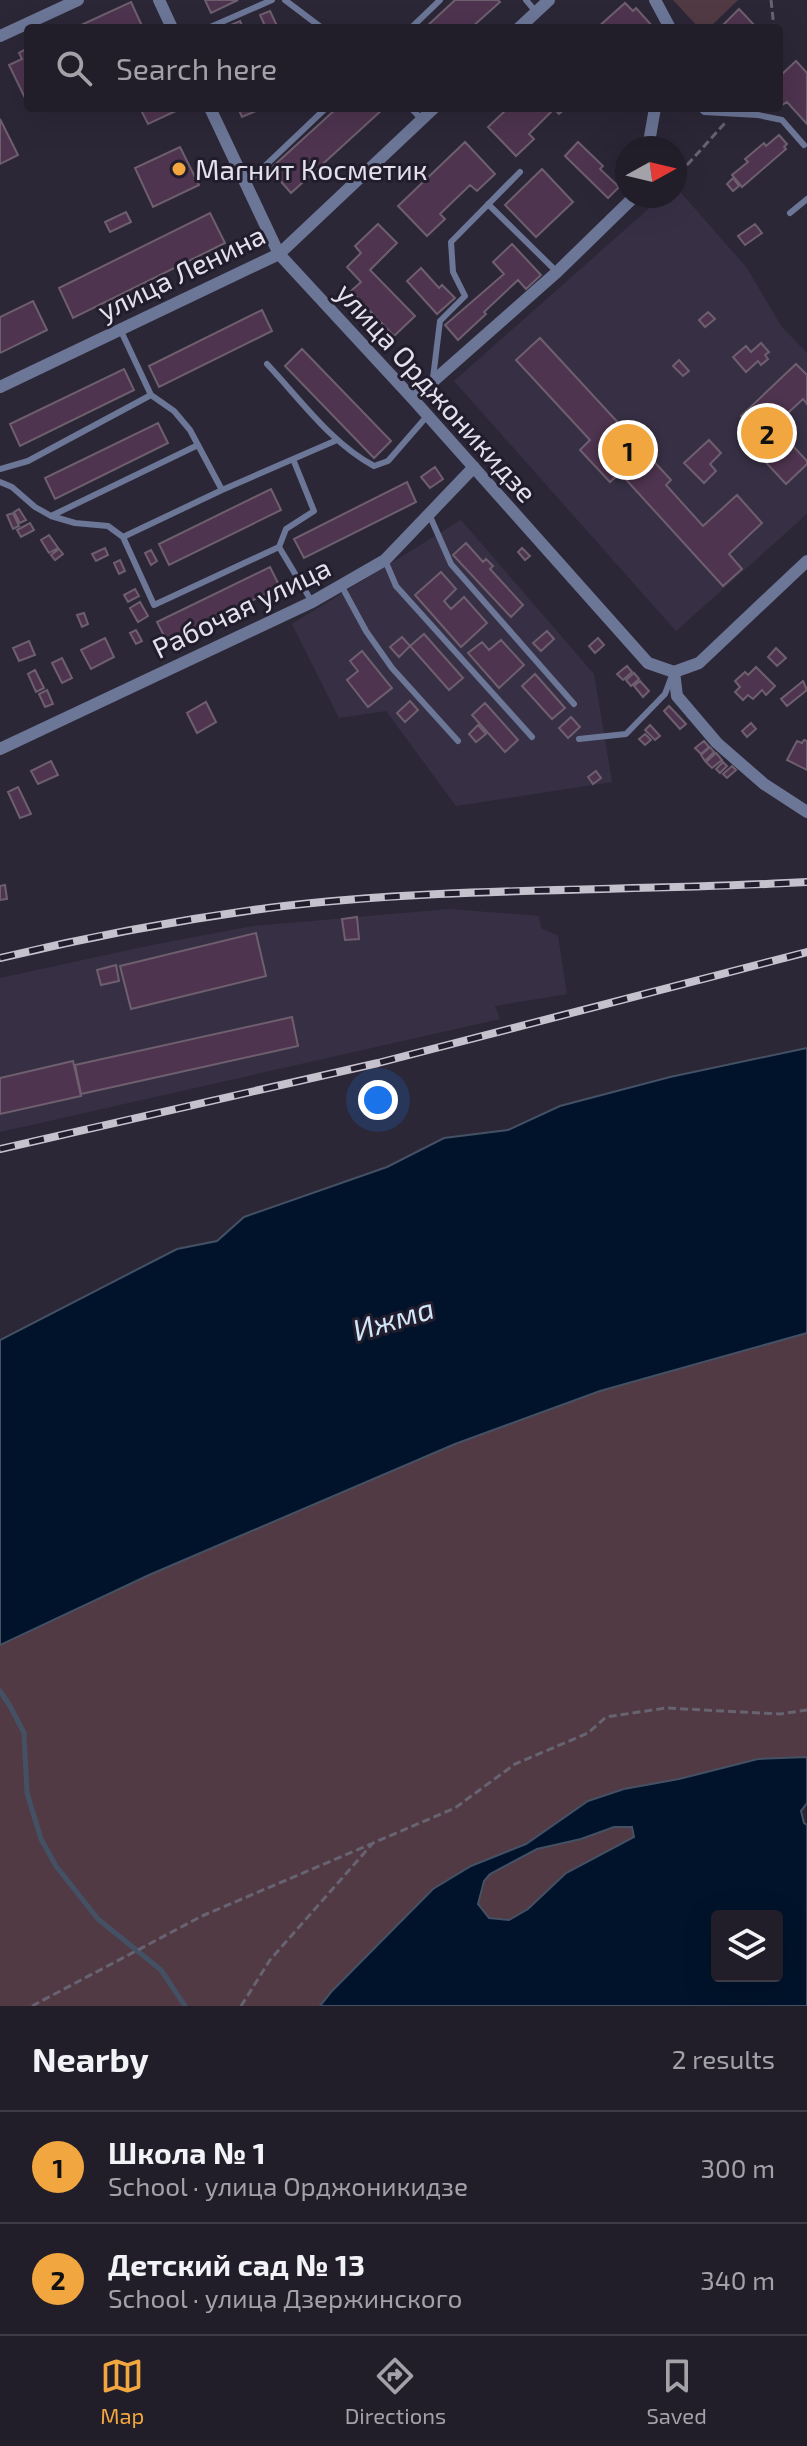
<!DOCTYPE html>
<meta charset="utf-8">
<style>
body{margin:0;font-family:"Exo 2",sans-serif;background:#292631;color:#f1f3f6}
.controls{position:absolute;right:24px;bottom:24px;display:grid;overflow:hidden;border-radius:8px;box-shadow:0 8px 32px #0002}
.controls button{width:72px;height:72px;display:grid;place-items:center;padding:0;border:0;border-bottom:2px solid #3e3b46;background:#211d29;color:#f1f3f6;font:40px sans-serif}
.compass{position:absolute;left:615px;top:136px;width:72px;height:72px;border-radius:50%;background:#211d29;box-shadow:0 8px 32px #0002;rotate:82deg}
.you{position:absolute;left:378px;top:1100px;width:28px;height:28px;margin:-20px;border:6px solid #fff;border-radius:50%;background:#1a73e8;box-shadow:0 0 0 12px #1a73e833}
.badge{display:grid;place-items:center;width:52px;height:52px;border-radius:50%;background:#f1a640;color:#111;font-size:26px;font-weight:700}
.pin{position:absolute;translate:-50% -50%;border:4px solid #fff;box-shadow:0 2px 8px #0006}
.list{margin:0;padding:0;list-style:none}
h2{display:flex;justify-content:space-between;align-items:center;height:104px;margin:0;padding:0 32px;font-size:34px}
h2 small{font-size:26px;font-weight:400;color:#a2a2a8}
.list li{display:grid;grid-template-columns:52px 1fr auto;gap:24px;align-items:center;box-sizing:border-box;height:112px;padding:0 32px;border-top:2px solid #3e3b46}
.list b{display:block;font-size:30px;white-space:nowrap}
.list p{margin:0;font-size:26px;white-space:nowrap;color:#a2a2a8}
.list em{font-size:26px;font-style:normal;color:#a2a2a8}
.icon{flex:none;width:44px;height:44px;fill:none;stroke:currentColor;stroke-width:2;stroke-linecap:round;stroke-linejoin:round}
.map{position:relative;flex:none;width:807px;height:2006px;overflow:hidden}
.search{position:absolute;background:#211d29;box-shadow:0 8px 32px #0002;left:24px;right:24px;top:24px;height:88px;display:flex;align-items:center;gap:20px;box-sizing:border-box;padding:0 28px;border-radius:8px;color:#a2a2a8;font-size:30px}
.sheet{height:328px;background:#211d29}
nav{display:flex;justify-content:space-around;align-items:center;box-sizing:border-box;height:112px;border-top:2px solid #3e3b46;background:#211d29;font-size:22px;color:#a2a2a8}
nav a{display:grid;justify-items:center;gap:4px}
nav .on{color:#f1a640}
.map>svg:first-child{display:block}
</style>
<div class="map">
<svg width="807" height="2006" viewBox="0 0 807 2006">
<rect width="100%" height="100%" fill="#2c2737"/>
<path fill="#373045" d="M 675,186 L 747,268 L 781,326 L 807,353 L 807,514 L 676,631 L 454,381 L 663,196 L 675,196 Z
M 461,520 L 594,674 L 612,782 L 456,806 L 386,711 L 339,718 L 292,624 Z
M 449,909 L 539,916 L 541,928 L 558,936 L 567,994 L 495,1006 L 500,1019 L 0,1132 L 0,978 L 152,945 L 253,926 Z"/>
<path fill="#513a44" d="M 673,0 L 738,0 L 709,28 L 699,28 Z
M 807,1333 L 807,1757 L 758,1759 L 679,1779 L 624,1789 L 554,1825 L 526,1844 L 471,1866 L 433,1889 L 332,1991 L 320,2006 L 0,2006 L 0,1645 L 149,1575 L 455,1444 L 600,1391 Z
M 614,1827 L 632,1827 L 634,1837 L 566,1873 L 528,1909 L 509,1920 L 489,1918 L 478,1904 L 484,1881 L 490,1874 L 537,1849 L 581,1839 Z"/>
<path fill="#00132a" stroke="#445164" stroke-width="2" fill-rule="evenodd" d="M 807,1048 L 807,1333 L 600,1391 L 455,1444 L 149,1575 L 0,1645 L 0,1340 L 177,1249 L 217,1241 L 244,1217 L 387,1167 L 444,1138 L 508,1130 L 560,1106 L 670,1077 Z
M 807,1757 L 807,1803 L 801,1811 L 804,1823 L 807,1825 L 807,2006 L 320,2006 L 332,1991 L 433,1889 L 471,1866 L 526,1844 L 588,1801 L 624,1789 L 679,1779 L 758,1759 ZM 614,1827 L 632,1827 L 634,1837 L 566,1873 L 528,1909 L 509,1920 L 489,1918 L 478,1904 L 484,1881 L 490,1874 L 537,1849 L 581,1839 ZM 717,1916 L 777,1916 L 777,1976 L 717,1976 Z"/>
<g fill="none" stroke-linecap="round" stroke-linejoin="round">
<path stroke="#445164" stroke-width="5" d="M 0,1691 L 10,1706 L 24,1733 L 27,1793 L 41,1839 L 56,1866 L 98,1919 L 161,1970 L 185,2006"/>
</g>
<path fill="#4e344f" stroke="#6e5f6e" stroke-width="2" d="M 205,0 L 238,0 L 211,13 Z
M 455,0 L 498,0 L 500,2 L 471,28 L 425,28 Z
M 131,2 L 143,28 L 82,28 L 81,25 Z
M 625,3 L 633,11 L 636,8 L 654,28 L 597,28 Z
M 739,9 L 757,28 L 720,28 Z
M 270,11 L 278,28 L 266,28 L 260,15 Z
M 240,21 L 243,28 L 224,28 Z
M 28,48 L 28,97 L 25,98 L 9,65 L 22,59 L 19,53 Z
M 796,61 L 807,73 L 807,124 L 787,102 L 779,107 L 779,77 Z
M 140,108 L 180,108 L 180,109 L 148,124 Z
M 238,108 L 263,108 L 242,117 Z
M 337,108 L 383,109 L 291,193 L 270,169 Z
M 508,108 L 566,108 L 559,114 L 554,109 L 529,134 L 534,139 L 516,156 L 488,127 Z
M 0,119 L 18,155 L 0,164 Z
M 779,135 L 787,144 L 784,147 L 786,149 L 742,187 L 732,175 L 748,162 L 745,159 L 764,143 L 766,146 Z
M 465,142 L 495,174 L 477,191 L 470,185 L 440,214 L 445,219 L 427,236 L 398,206 Z
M 578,142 L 603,166 L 600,169 L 619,187 L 608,198 L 565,156 Z
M 180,147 L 199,185 L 153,207 L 135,168 Z
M 542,169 L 573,202 L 536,237 L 505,205 Z
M 733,178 L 739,186 L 733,191 L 727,184 Z
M 126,212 L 131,222 L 110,232 L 105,222 Z
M 210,213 L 225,243 L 73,318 L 59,288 Z
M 378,224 L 397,243 L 370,270 L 415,316 L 394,336 L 351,291 L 361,282 L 347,267 L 361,253 L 355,246 Z
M 755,224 L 762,233 L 745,245 L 738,236 Z
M 512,244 L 541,275 L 526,289 L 518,280 L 484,312 L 486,314 L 458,340 L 445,325 L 504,274 L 493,262 Z
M 421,268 L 439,288 L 442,285 L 455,298 L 437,314 L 407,281 Z
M 33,301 L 47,330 L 0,353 L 0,317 Z
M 262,310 L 272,331 L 159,387 L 149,366 Z
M 708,312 L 715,319 L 705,327 L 699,320 Z
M 540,338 L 671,480 L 666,485 L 703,526 L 737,495 L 762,523 L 729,554 L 742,569 L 723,586 L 620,473 L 610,482 L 580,450 L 590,440 L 516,360 Z
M 761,343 L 769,352 L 765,355 L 768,359 L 761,365 L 758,361 L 746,372 L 733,357 L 746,346 L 751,352 Z
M 302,349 L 391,441 L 374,458 L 285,366 Z
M 679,360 L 689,371 L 683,376 L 673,366 Z
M 796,364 L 807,375 L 807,404 L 803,399 L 774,426 L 807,461 L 807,464 L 786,484 L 758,454 L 768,445 L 741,416 Z
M 124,369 L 134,390 L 20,446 L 10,424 Z
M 158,423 L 168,443 L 55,499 L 45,478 Z
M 709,440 L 721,453 L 710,464 L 716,471 L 704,483 L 684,463 Z
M 435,467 L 443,479 L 430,488 L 421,477 Z
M 407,482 L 416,502 L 304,558 L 294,539 Z
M 271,489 L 281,510 L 169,565 L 159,544 Z
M 19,509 L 26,520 L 20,523 L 14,512 Z
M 13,513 L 19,526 L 13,529 L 7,515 Z
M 30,523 L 34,530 L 21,537 L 17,530 Z
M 49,535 L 58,548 L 49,553 L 41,540 Z
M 466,543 L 483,562 L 486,559 L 493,566 L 490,569 L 523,605 L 511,617 L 453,555 Z
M 105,548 L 108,555 L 96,561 L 92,554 Z
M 522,548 L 530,556 L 525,560 L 518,552 Z
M 59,549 L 63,554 L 55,560 L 51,555 Z
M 151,550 L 157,561 L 151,565 L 145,553 Z
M 120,560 L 125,571 L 119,574 L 114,563 Z
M 270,567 L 280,587 L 167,642 L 157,622 Z
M 441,572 L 456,589 L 444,601 L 451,609 L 464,597 L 487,623 L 461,647 L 415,595 Z
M 135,589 L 139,596 L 128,602 L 124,595 Z
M 140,602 L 148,616 L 138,622 L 130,608 Z
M 84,613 L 88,624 L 82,627 L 77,615 Z
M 136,630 L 142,641 L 136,644 L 130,633 Z
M 547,631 L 554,639 L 541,651 L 533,643 Z
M 424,634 L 463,678 L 449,690 L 410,646 Z
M 402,637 L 410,646 L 399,657 L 390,647 Z
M 105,638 L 114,657 L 91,669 L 81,650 Z
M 598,638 L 604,645 L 595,653 L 589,646 Z
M 501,640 L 524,665 L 499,688 L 468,653 L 482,642 L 489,650 Z
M 29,641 L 35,655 L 19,661 L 13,648 Z
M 776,648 L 786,658 L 777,666 L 768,657 Z
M 362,651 L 392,688 L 368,707 L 347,680 L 358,671 L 350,661 Z
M 62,658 L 72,678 L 62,683 L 52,663 Z
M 627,666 L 632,672 L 623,680 L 617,674 Z
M 756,667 L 775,686 L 766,695 L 762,690 L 753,699 L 748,695 L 743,700 L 735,692 L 740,687 L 735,681 L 745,672 L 748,675 Z
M 35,670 L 44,688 L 36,692 L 28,674 Z
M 634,673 L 639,679 L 631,686 L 626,680 Z
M 535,674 L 565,708 L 552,719 L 522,686 Z
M 640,681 L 649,691 L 643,697 L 634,686 Z
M 803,681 L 807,690 L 787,706 L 781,699 Z
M 47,690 L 53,704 L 45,707 L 39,694 Z
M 410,701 L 418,710 L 405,722 L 397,713 Z
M 206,702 L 216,722 L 197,733 L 187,713 Z
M 485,703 L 518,740 L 505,752 L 472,715 Z
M 669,706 L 686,724 L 680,729 L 664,711 Z
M 571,717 L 580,727 L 568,738 L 559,728 Z
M 751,723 L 756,729 L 747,737 L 742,731 Z
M 478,725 L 486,734 L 476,742 L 469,734 Z
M 650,725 L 660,736 L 655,740 L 645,730 Z
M 645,734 L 651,740 L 645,745 L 639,739 Z
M 804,740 L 807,741 L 807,770 L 787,760 L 797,741 L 802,743 Z
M 704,741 L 709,747 L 701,754 L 695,748 Z
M 710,747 L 714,752 L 705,761 L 701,755 Z
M 716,753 L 722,760 L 712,768 L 706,762 Z
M 51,761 L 58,775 L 38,784 L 31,771 Z
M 723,762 L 727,766 L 720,773 L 716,769 Z
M 732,766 L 736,770 L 727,778 L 723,774 Z
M 596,771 L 601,778 L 593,784 L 588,777 Z
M 18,787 L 31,814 L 20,818 L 8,792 Z
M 5,885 L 7,899 L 0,900 L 0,886 Z
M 357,917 L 359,939 L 345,940 L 342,919 Z
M 256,933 L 266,976 L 131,1009 L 120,966 Z
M 116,965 L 119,981 L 101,985 L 97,970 Z
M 292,1017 L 298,1046 L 81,1094 L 75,1065 Z
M 73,1061 L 81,1096 L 0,1114 L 0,1078 Z"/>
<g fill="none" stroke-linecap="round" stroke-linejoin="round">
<path stroke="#676371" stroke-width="3" stroke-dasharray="8 4" stroke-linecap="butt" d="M 771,0 L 774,28
M 675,161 L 688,164 L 725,123
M 32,2006 L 202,1916 L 371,1844
M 241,2006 L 270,1960 L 373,1843 L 455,1808 L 515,1764 L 588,1733 L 606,1717 L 666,1708 L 780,1714 L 807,1710"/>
<path stroke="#6c7697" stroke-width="6" d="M 285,0 L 322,28
M 526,0 L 536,12
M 208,28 L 272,0
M 411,28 L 440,0
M 411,108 L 422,120
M 700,108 L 704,112 L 758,115 L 782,120 L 804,145
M 246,184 L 326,108
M 488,204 L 557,272
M 790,213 L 807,199
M 120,329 L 151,395 L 174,411 L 190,430 L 222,490
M 267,364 C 300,399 331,443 374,466 L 388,461 L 428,415
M 433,378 L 440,321 L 465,296 L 453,272 L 451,242 L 520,172
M 0,469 L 28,461 L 151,395
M 0,482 L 12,487 L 35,507 L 51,516 L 75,523 L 108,526 L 123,537 L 154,605 L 279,547 L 286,529 L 314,511 L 293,459
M 429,514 L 451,564 L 574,704
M 51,516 L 198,445
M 123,537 L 222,490 L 337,440
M 279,547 L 312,602
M 385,560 L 396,586 L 532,737
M 341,585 L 366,631 L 392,668 L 458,741
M 579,739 L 626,734 L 665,694 L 671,678"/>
<path stroke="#6c7697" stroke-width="12" d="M 159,0 L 172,28
M 655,0 L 670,28
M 519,28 L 549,0
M 0,36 L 78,0
M 210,108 L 279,254 L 413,399 L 648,663 L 674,672
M 648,148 L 655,108
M 0,387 L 279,254 L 434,108
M 413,399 L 557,272 L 635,196
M 674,672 L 677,696 L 717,743 L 764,784 L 807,812
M 674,672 L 699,663 L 807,561
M 0,749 L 312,602 L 385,560 L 474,467"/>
<g stroke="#c5c2ce" stroke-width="8">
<path id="rail" d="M 0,958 C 88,937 178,920 268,908 C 446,886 628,892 807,882
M 0,1149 L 378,1063 L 807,952"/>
</g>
<use href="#rail" stroke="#221d2d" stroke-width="5" stroke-dasharray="15" stroke-linecap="butt"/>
</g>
<circle fill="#f1a640" stroke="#221d2d" stroke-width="3" cx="179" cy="169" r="8"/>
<g text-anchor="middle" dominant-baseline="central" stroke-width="6" stroke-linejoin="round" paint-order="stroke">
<g font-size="28" fill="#e4e1ec" stroke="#221d2d" text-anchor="start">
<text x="195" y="169">Магнит Косметик</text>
</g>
<g font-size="28" fill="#e4e1ec" stroke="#221d2d">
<text transform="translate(181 272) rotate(-26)">улица Ленина</text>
<text transform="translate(437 392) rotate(48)">улица Орджоникидзе</text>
<text transform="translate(241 607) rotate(-26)">Рабочая улица</text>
</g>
<g font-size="30" font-style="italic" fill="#d1e6f9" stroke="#221d2d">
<text transform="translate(393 1318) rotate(-17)">Ижма</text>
</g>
</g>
</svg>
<div class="controls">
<button><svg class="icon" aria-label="layers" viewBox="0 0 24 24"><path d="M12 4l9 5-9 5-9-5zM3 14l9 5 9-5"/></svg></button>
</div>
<svg class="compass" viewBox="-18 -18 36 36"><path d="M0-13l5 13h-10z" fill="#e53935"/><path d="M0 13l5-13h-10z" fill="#a2a2a8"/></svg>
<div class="you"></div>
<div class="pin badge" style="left:628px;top:450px">1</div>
<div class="pin badge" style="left:767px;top:433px">2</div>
<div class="search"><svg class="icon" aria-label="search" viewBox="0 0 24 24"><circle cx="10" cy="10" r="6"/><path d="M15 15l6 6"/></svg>Search here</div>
</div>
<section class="sheet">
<h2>Nearby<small>2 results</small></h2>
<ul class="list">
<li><span class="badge">1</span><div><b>Школа № 1</b><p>School · улица Орджоникидзе</p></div><em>300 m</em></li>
<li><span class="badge">2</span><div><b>Детский сад № 13</b><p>School · улица Дзержинского</p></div><em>340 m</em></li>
</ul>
</section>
<nav>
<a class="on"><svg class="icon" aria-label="map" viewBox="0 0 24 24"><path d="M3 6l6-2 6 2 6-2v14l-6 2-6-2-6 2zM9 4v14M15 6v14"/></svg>Map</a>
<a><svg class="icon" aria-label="directions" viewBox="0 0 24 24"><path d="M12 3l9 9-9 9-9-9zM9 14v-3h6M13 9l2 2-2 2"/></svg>Directions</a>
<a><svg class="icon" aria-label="saved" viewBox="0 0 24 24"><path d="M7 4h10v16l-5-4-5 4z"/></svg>Saved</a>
</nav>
